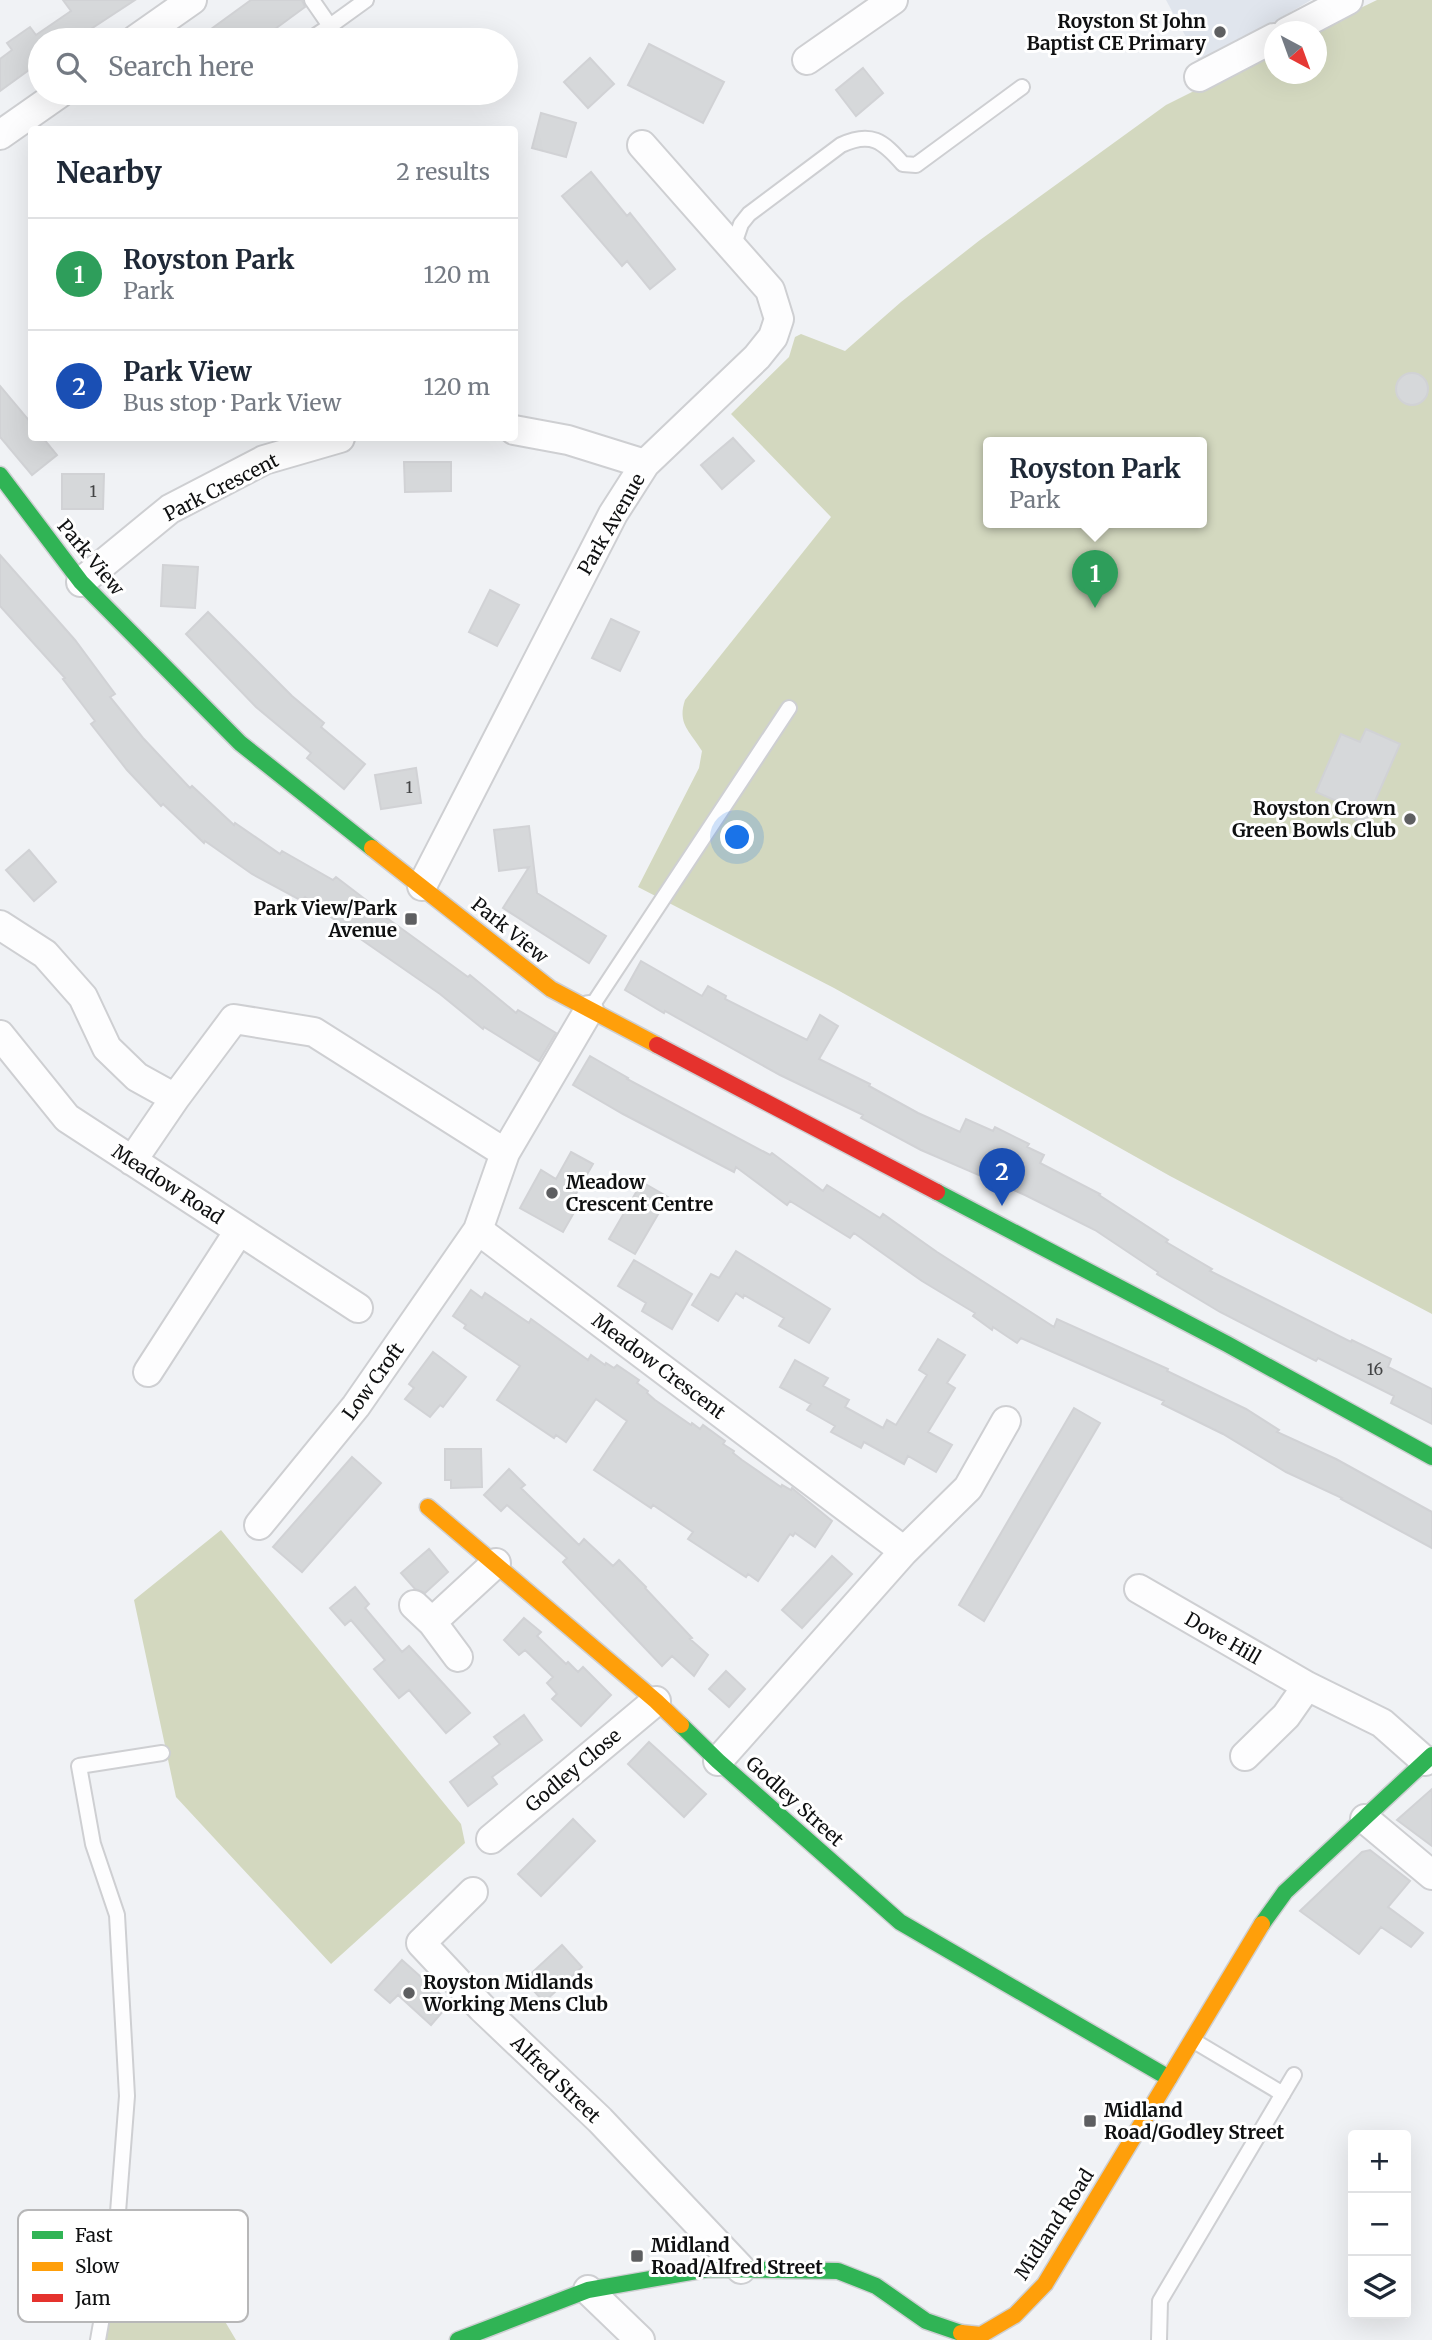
<!DOCTYPE html>
<meta charset="utf-8">
<style>
body{margin:0;font-family:Merriweather,serif;background:#f6f6f7;color:#1f2937}
.controls{position:absolute;right:21px;bottom:21px;display:grid;overflow:hidden;border-radius:7px;box-shadow:0 7px 28px #0002}
.controls button{width:63px;height:63px;display:grid;place-items:center;padding:0;border:0;border-bottom:2px solid #e0e1e3;background:#fff;color:#1f2937;font:35px sans-serif}
.compass{position:absolute;left:1264px;top:21px;width:63px;height:63px;border-radius:50%;background:#fff;box-shadow:0 7px 28px #0002;rotate:139deg}
.you{position:absolute;left:738px;top:838px;width:24px;height:24px;margin:-18px;border:5px solid #fff;border-radius:50%;background:#1a73e8;box-shadow:0 0 0 10px #1a73e833}
.badge{display:grid;place-items:center;width:46px;height:46px;border-radius:50%;background:#0f766e;color:#fff;font-size:23px;font-weight:700}
.pin{position:absolute;translate:-50% -58px;filter:drop-shadow(0 2px 4px #0008)}
.pin::after{content:'';position:absolute;top:37px;width:24px;height:21px;background:inherit;clip-path:polygon(0 0,100% 0,50% 100%)}
.popup{position:absolute;left:983px;top:437px;width:224px;height:91px;box-sizing:border-box;display:grid;place-content:center;border-radius:7px;background:#fff;filter:drop-shadow(0 2px 5px #0005);font-size:23px;white-space:nowrap;color:#747a83}
.popup b{font-size:26px;color:#1f2937}
.popup::after{content:'';position:absolute;left:50%;top:100%;margin-left:-14px;border:14px solid transparent;border-top-color:#fff}
.list{margin:0;padding:0;list-style:none}
h2{display:flex;justify-content:space-between;align-items:center;height:91px;margin:0;padding:0 28px;font-size:30px}
h2 small{font-size:23px;font-weight:400;color:#747a83}
.list li{display:grid;grid-template-columns:46px 1fr auto;gap:21px;align-items:center;box-sizing:border-box;height:112px;padding:0 28px;border-top:2px solid #e0e1e3}
.list b{display:block;font-size:26px;white-space:nowrap}
.list p{margin:0;font-size:23px;white-space:nowrap;color:#747a83}
.list em{font-size:23px;font-style:normal;color:#747a83}
.icon{flex:none;width:38px;height:38px;fill:none;stroke:currentColor;stroke-width:2;stroke-linecap:round;stroke-linejoin:round}
.map{position:relative;flex:none;width:1432px;height:2340px;overflow:hidden}
.search{position:absolute;background:#fff;box-shadow:0 7px 28px #0002;left:28px;top:28px;width:490px;height:77px;display:flex;align-items:center;gap:18px;box-sizing:border-box;padding:0 24px;border-radius:38px;color:#747a83;font-size:26px}
.panel{position:absolute;background:#fff;box-shadow:0 7px 28px #0002;left:28px;top:126px;width:490px;height:315px;border-radius:7px}
.map>svg:first-child{display:block}
</style>
<div class="map">
<svg width="1432" height="2340" viewBox="0 0 1432 2340">
<rect width="100%" height="100%" fill="#f0f2f5"/>
<path fill="#e0e5ed" d="M 1166,0 L 1311,0 L 1201,65 Z"/>
<path fill="#d3d8bf" fill-rule="evenodd" d="M 1377,0 L 1432,0 L 1432,1314 L 1170,1176 L 834,988 L 638,887 L 699,768 L 702,751 C 690,731 677,724 685,700 L 831,517 L 731,414 L 789,357 L 795,337 L 801,334 L 845,351 L 901,302 L 980,240 L 1166,105 L 1274,51 L 1274,74 L 1316,74 L 1316,32 L 1313,31 ZM 988,442 L 1202,442 L 1202,522 L 988,522 Z
M 221,1530 L 461,1824 L 465,1843 L 331,1964 L 176,1797 L 134,1600 Z
M 173,2234 L 236,2340 L 95,2340 L 100,2236 Z"/>
<path fill="#d6d8da" stroke="#d1d2d5" stroke-width="2" d="M 63,0 L 135,0 L 74,40 L 40,40 L 40,62 L 0,91 L 0,59 L 12,50 L 7,43 L 30,27 L 36,35 L 71,11 Z
M 251,0 L 302,0 L 305,7 L 260,40 L 196,40 Z
M 649,44 L 724,82 L 703,123 L 628,85 Z
M 590,58 L 614,84 L 588,108 L 564,82 Z
M 863,68 L 883,93 L 856,116 L 836,90 Z
M 541,113 L 576,123 L 566,157 L 532,148 Z
M 591,172 L 627,216 L 630,213 L 675,269 L 650,289 L 627,261 L 622,266 L 562,196 Z
M1396 389a16 16 0 1 1 32 0a16 16 0 1 1-32 0Z
M 0,386 L 32,424 L 32,438 L 43,438 L 57,455 L 32,475 L 0,437 Z
M 733,438 L 754,461 L 722,489 L 701,465 Z
M 404,462 L 451,462 L 451,491 L 405,492 Z
M 62,474 L 104,474 L 103,509 L 62,509 Z
M 0,555 L 75,640 L 115,694 L 110,697 L 143,738 L 190,788 L 192,786 L 234,825 L 235,823 L 280,854 L 282,851 L 333,880 L 336,877 L 370,903 L 369,905 L 468,977 L 470,975 L 516,1013 L 518,1010 L 556,1033 L 539,1061 L 484,1027 L 483,1029 L 440,994 L 349,931 L 305,897 L 302,901 L 252,874 L 205,841 L 204,843 L 163,804 L 161,806 L 127,770 L 91,724 L 95,721 L 63,679 L 65,678 L 0,606 Z
M 163,565 L 198,567 L 195,608 L 161,606 Z
M 490,590 L 519,605 L 497,646 L 469,632 Z
M 208,612 L 292,696 L 324,723 L 321,727 L 365,764 L 344,789 L 307,758 L 311,753 L 256,707 L 186,634 Z
M 611,619 L 639,632 L 620,671 L 592,658 Z
M 1366,729 L 1400,744 L 1365,824 L 1336,811 L 1339,802 L 1316,792 L 1341,734 L 1360,742 Z
M 416,768 L 421,803 L 381,809 L 375,775 Z
M 529,826 L 537,893 L 606,936 L 589,963 L 503,908 L 529,867 L 499,871 L 494,830 Z
M 29,850 L 56,882 L 34,901 L 6,870 Z
M 641,961 L 702,996 L 708,986 L 726,996 L 725,999 L 807,1040 L 820,1015 L 838,1026 L 819,1059 L 870,1084 L 869,1086 L 918,1113 L 960,1132 L 966,1119 L 993,1131 L 995,1127 L 1029,1144 L 1027,1147 L 1044,1155 L 1040,1163 L 1100,1194 L 1099,1195 L 1168,1240 L 1166,1242 L 1212,1269 L 1210,1271 L 1351,1342 L 1352,1340 L 1391,1359 L 1388,1367 L 1432,1389 L 1432,1424 L 1391,1403 L 1394,1396 L 1318,1358 L 1316,1361 L 1220,1312 L 1157,1274 L 1158,1272 L 1095,1230 L 1025,1195 L 921,1150 L 861,1118 L 863,1115 L 780,1075 L 665,1011 L 664,1013 L 625,990 Z
M 590,1056 L 628,1078 L 627,1079 L 770,1155 L 772,1153 L 823,1191 L 827,1185 L 880,1218 L 883,1214 L 937,1252 L 1054,1327 L 1057,1319 L 1168,1369 L 1167,1371 L 1246,1409 L 1279,1430 L 1277,1432 L 1336,1459 L 1432,1512 L 1432,1548 L 1341,1499 L 1342,1498 L 1286,1472 L 1223,1434 L 1162,1404 L 1164,1401 L 1021,1338 L 1017,1343 L 993,1327 L 992,1330 L 973,1316 L 975,1313 L 922,1281 L 854,1233 L 850,1238 L 790,1201 L 787,1205 L 736,1167 L 734,1172 L 623,1114 L 573,1085 Z
M 571,1152 L 593,1164 L 569,1206 L 576,1209 L 563,1232 L 520,1208 L 541,1170 L 556,1179 Z
M 642,1182 L 668,1197 L 635,1254 L 609,1239 Z
M 736,1251 L 830,1309 L 809,1343 L 779,1326 L 784,1318 L 744,1295 L 743,1298 L 736,1293 L 718,1321 L 692,1305 L 711,1274 L 719,1278 Z
M 634,1260 L 692,1294 L 672,1329 L 642,1311 L 646,1303 L 618,1286 Z
M 471,1290 L 482,1298 L 485,1293 L 529,1323 L 531,1319 L 588,1360 L 591,1355 L 605,1365 L 606,1363 L 614,1368 L 617,1365 L 639,1380 L 637,1383 L 648,1391 L 647,1393 L 655,1400 L 691,1425 L 692,1423 L 700,1429 L 703,1425 L 725,1441 L 723,1444 L 734,1451 L 733,1453 L 742,1460 L 781,1487 L 782,1485 L 791,1490 L 792,1488 L 832,1521 L 815,1547 L 795,1533 L 793,1536 L 790,1534 L 758,1581 L 748,1574 L 746,1577 L 688,1539 L 693,1532 L 653,1505 L 651,1508 L 594,1470 L 627,1421 L 596,1399 L 566,1442 L 556,1435 L 554,1438 L 497,1400 L 520,1366 L 464,1328 L 466,1325 L 453,1316 Z
M 938,1339 L 965,1355 L 947,1383 L 955,1388 L 928,1432 L 952,1445 L 936,1472 L 908,1456 L 904,1464 L 864,1442 L 861,1448 L 831,1432 L 835,1426 L 807,1410 L 811,1404 L 780,1387 L 795,1360 L 828,1378 L 823,1386 L 849,1400 L 845,1407 L 883,1428 L 887,1420 L 896,1425 L 927,1375 L 919,1370 Z
M 433,1352 L 466,1377 L 443,1407 L 440,1405 L 430,1417 L 405,1399 L 414,1388 L 409,1384 Z
M 1074,1408 L 1100,1423 L 984,1621 L 959,1605 Z
M 445,1449 L 481,1449 L 482,1487 L 451,1488 L 451,1480 L 445,1480 Z
M 352,1457 L 381,1483 L 302,1572 L 273,1547 Z
M 509,1469 L 525,1485 L 521,1488 L 579,1545 L 584,1539 L 613,1566 L 619,1560 L 646,1587 L 645,1588 L 692,1638 L 690,1639 L 708,1655 L 694,1676 L 672,1656 L 662,1666 L 563,1562 L 567,1558 L 507,1505 L 501,1511 L 484,1495 Z
M 429,1549 L 448,1572 L 425,1593 L 415,1589 L 401,1573 Z
M 832,1556 L 852,1574 L 802,1628 L 782,1610 Z
M 355,1587 L 369,1604 L 365,1608 L 402,1652 L 409,1646 L 470,1713 L 446,1733 L 409,1690 L 399,1698 L 374,1669 L 385,1660 L 351,1620 L 345,1625 L 330,1608 Z
M 524,1618 L 541,1632 L 537,1636 L 566,1664 L 568,1662 L 578,1672 L 583,1667 L 611,1695 L 581,1726 L 552,1699 L 557,1694 L 547,1683 L 553,1677 L 525,1650 L 519,1655 L 504,1640 Z
M 726,1671 L 745,1689 L 729,1707 L 709,1689 Z
M 524,1715 L 542,1740 L 492,1777 L 497,1784 L 468,1806 L 450,1782 L 500,1744 L 494,1737 Z
M 649,1742 L 706,1794 L 684,1817 L 628,1764 Z
M 1432,1789 L 1432,1846 L 1397,1820 Z
M 573,1819 L 595,1841 L 541,1896 L 518,1874 Z
M 1370,1850 L 1410,1881 L 1388,1907 L 1423,1933 L 1411,1947 L 1381,1927 L 1359,1954 L 1300,1911 L 1362,1852 Z
M 562,1945 L 582,1967 L 544,2002 L 524,1980 Z
M 402,1960 L 450,2003 L 431,2025 L 398,1995 L 390,2003 L 375,1990 Z"/>
<g fill="none" stroke-linecap="round" stroke-linejoin="round">
<g stroke="#cecfd2" stroke-width="18">
<path id="lane" d="M 312,0 L 330,26 L 366,0
M 309,40 L 330,26
M 733,247 L 741,224 L 749,214 L 841,145 C 871,131 883,141 903,164 L 916,165 L 1022,87
M 590,1009 L 789,708
M 1194,2041 L 1283,2094
M 98,2340 L 116,2238 L 127,2096 L 117,1915 L 93,1844 L 79,1766 L 162,1753
M 1159,2340 L 1160,2301 L 1294,2075"/>
</g>
<g stroke="#cecfd2" stroke-width="32">
<path id="street" d="M 1287,32 L 1348,0
M 135,40 L 192,0
M 807,60 L 893,0
M 1199,77 L 1274,38
M 0,135 L 60,93
M 514,430 L 568,440 L 645,464
M 81,582 L 170,509 L 264,460 L 340,438
M 422,886 L 613,514 L 645,464 L 757,357 L 773,337 L 779,319 L 770,290 L 642,145
M 0,925 L 45,954 L 83,997 L 107,1048 L 137,1077 L 175,1098
M 589,1010 L 505,1153 L 478,1230 L 904,1551
M 0,1035 L 67,1118 L 358,1308
M 132,1161 L 175,1098 L 234,1019 L 314,1032 L 505,1153
M 148,1372 L 239,1231
M 259,1525 L 356,1406 L 478,1230
M 1139,1589 L 1307,1686 L 1382,1723 L 1425,1761
M 414,1605 L 432,1622
M 458,1657 L 432,1622 L 496,1563
M 1245,1756 L 1286,1716 L 1307,1686
M 718,1761 L 904,1551 L 968,1488 L 1006,1421
M 1365,1819 L 1432,1875
M 491,1839 L 656,1701
M 473,1892 L 421,1943 L 482,2008 L 600,2120 L 741,2269
M 588,2290 L 640,2340"/>
</g>
<g stroke="#cecfd2" stroke-width="19">
<path id="fast" d="M 0,475 L 81,582 L 240,743 L 372,848
M 937,1192 L 1227,1344 L 1432,1457
M 681,1725 L 718,1761 L 900,1922 L 1169,2078
M 1262,1924 L 1285,1892 L 1432,1755
M 458,2340 L 588,2290 L 708,2269 L 838,2271 L 876,2286 L 926,2321 L 961,2333"/>
</g>
<g stroke="#cecfd2" stroke-width="19">
<path id="slow" d="M 372,848 L 551,989 L 657,1045
M 428,1507 L 656,1701 L 681,1725
M 961,2333 L 981,2335 L 1015,2315 L 1045,2284 L 1262,1924"/>
</g>
<g stroke="#cecfd2" stroke-width="19">
<path id="jam" d="M 657,1045 L 937,1192"/>
</g>
<use href="#lane" stroke="#fdfdfe" stroke-width="14"/>
<use href="#street" stroke="#fdfdfe" stroke-width="28"/>
<use href="#fast" stroke="#30b455" stroke-width="16"/>
<use href="#slow" stroke="#ff9f0a" stroke-width="16"/>
<use href="#jam" stroke="#e5322d" stroke-width="16"/>
</g>
<g fill="#5e5f61" stroke="#fff" stroke-width="2.5">
<circle cx="1220" cy="32" r="7"/>
<circle cx="1410" cy="819" r="7"/>
<rect x="404" y="912" width="14" height="14" rx="3.5"/>
<circle cx="552" cy="1193" r="7"/>
<circle cx="409" cy="1993" r="7"/>
<rect x="1083" y="2114" width="14" height="14" rx="3.5"/>
<rect x="630" y="2249" width="14" height="14" rx="3.5"/>
</g>
<g text-anchor="middle" dominant-baseline="central" stroke-width="6" stroke-linejoin="round" paint-order="stroke">
<g font-size="16" fill="#434445">
<text x="93" y="491">1</text>
<text x="409" y="787">1</text>
<text x="1375" y="1369">16</text>
</g>
<g font-size="19" font-weight="bold" fill="#0f1011" stroke="#fff" text-anchor="start">
<text x="1206" y="21" text-anchor="end">Royston St John<tspan x="1206" dy="22">Baptist CE Primary</tspan></text>
<text x="1396" y="808" text-anchor="end">Royston Crown<tspan x="1396" dy="22">Green Bowls Club</tspan></text>
<text x="397" y="908" text-anchor="end">Park View/Park<tspan x="397" dy="22">Avenue</tspan></text>
<text x="566" y="1182">Meadow<tspan x="566" dy="22">Crescent Centre</tspan></text>
<text x="423" y="1982">Royston Midlands<tspan x="423" dy="22">Working Mens Club</tspan></text>
<text x="1104" y="2110">Midland<tspan x="1104" dy="22">Road/Godley Street</tspan></text>
<text x="651" y="2245">Midland<tspan x="651" dy="22">Road/Alfred Street</tspan></text>
</g>
<g font-size="19" fill="#0f1011" stroke="#fff">
<text transform="translate(221 487) rotate(-27)">Park Crescent</text>
<text transform="translate(611 524) rotate(-60)">Park Avenue</text>
<text transform="translate(91 557) rotate(50)">Park View</text>
<text transform="translate(510 930) rotate(39)">Park View</text>
<text transform="translate(168 1184) rotate(33)">Meadow Road</text>
<text transform="translate(659 1366) rotate(37)">Meadow Crescent</text>
<text transform="translate(373 1381) rotate(-54)">Low Croft</text>
<text transform="translate(1223 1638) rotate(30)">Dove Hill</text>
<text transform="translate(573 1770) rotate(-40)">Godley Close</text>
<text transform="translate(795 1801) rotate(42)">Godley Street</text>
<text transform="translate(556 2079) rotate(44)">Alfred Street</text>
<text transform="translate(1054 2224) rotate(-57)">Midland Road</text>
</g>
</g>
<rect x="18" y="2210" width="230" height="112" rx="10" fill="#fff" stroke="#b7b7b8" stroke-width="2"/>
<rect x="32" y="2231" width="31" height="8" fill="#30b455"/>
<rect x="32" y="2262" width="31" height="9" fill="#ff9f0a"/>
<rect x="32" y="2294" width="31" height="8" fill="#e5322d"/>
<g font-size="19" fill="#0f1011">
<text x="75" y="2242">Fast</text>
<text x="75" y="2273">Slow</text>
<text x="75" y="2305">Jam</text>
</g>
</svg>
<div class="controls">
<button>+</button>
<button>−</button>
<button><svg class="icon" aria-label="layers" viewBox="0 0 24 24"><path d="M12 4l9 5-9 5-9-5zM3 14l9 5 9-5"/></svg></button>
</div>
<svg class="compass" viewBox="-18 -18 36 36"><path d="M0-13l5 13h-10z" fill="#e53935"/><path d="M0 13l5-13h-10z" fill="#747a83"/></svg>
<div class="you"></div>
<div class="pin badge" style="left:1095px;top:608px;background:#2e9e5b">1</div>
<div class="popup"><b>Royston Park</b>Park</div>
<div class="pin badge" style="left:1002px;top:1206px;background:#1a4fb4">2</div>
<div class="search"><svg class="icon" aria-label="search" viewBox="0 0 24 24"><circle cx="10" cy="10" r="6"/><path d="M15 15l6 6"/></svg>Search here</div>
<section class="panel">
<h2>Nearby<small>2 results</small></h2>
<ul class="list">
<li><span class="badge" style="background:#2e9e5b">1</span><div><b>Royston Park</b><p>Park</p></div><em>120 m</em></li>
<li><span class="badge" style="background:#1a4fb4">2</span><div><b>Park View</b><p>Bus stop · Park View</p></div><em>120 m</em></li>
</ul>
</section>
</div>
